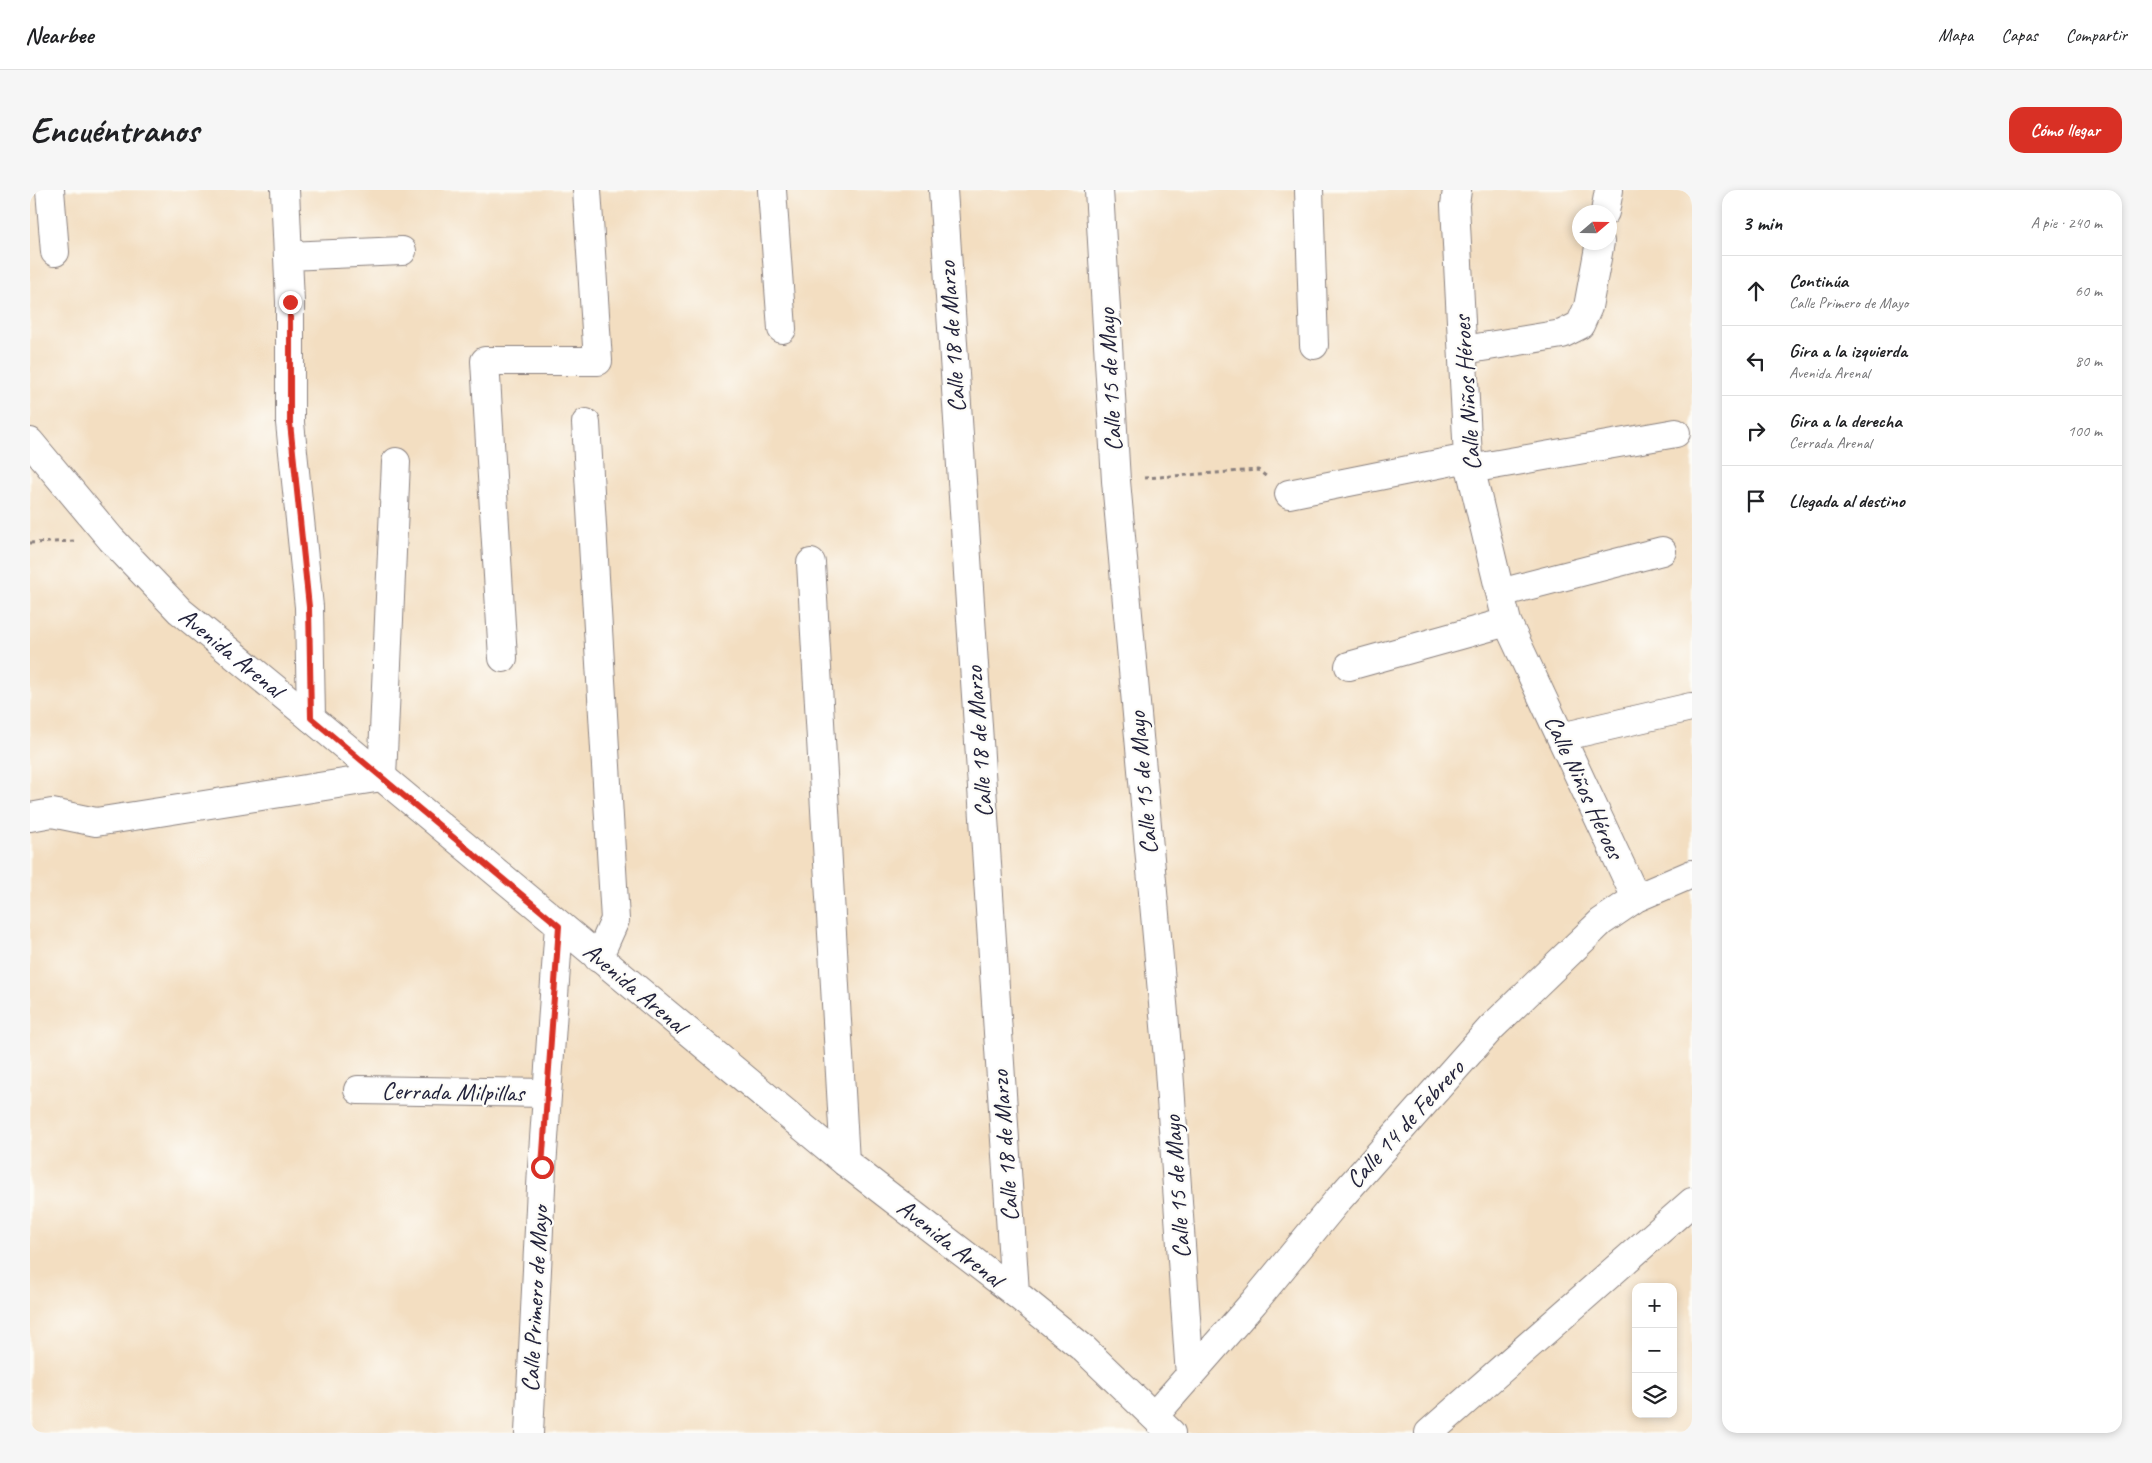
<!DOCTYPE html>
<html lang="es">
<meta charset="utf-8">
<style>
body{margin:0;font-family:Caveat,sans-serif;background:#f6f6f6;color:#202124}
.controls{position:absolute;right:15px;bottom:15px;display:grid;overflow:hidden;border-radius:10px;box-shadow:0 2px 8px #0003}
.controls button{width:45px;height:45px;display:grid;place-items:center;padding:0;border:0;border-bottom:1px solid #e0e0e0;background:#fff;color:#202124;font:25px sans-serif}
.compass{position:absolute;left:1542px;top:15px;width:45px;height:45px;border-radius:50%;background:#fff;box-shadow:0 2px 8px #0003;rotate:70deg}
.stop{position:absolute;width:15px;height:15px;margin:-11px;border:4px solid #d93025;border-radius:50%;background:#fff}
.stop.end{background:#d93025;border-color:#fff;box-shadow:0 1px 5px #0008}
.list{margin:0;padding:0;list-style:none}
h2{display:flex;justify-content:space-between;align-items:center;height:65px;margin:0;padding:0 20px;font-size:21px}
h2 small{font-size:16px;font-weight:400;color:#757577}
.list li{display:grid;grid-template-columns:32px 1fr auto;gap:15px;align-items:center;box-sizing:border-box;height:70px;padding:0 20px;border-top:1px solid #e0e0e0}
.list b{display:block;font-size:19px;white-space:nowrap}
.list p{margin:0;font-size:16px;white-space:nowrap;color:#757577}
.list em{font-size:16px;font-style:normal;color:#757577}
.icon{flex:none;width:28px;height:28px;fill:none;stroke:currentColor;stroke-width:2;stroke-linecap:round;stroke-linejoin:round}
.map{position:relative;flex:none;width:1662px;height:1243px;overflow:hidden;border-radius:15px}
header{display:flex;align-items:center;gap:30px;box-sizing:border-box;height:70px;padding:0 25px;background:#fff;border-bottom:1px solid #e0e0e0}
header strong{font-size:24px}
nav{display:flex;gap:28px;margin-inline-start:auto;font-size:18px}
.intro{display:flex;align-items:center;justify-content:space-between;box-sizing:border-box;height:120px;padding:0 30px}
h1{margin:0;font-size:35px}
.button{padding:12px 22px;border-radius:15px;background:#d93025;color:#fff;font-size:18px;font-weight:700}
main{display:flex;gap:30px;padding:0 30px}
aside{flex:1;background:#fff;border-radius:15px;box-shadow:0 2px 8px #0003}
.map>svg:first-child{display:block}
</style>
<header>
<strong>Nearbee</strong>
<nav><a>Mapa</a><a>Capas</a><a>Compartir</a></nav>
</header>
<div class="intro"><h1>Encuéntranos</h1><a class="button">Cómo llegar</a></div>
<main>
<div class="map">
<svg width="1662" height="1243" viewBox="0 0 1662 1243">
<rect width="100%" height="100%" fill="#fdfcf7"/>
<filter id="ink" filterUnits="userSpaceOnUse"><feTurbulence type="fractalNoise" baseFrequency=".02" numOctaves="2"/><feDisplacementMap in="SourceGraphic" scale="10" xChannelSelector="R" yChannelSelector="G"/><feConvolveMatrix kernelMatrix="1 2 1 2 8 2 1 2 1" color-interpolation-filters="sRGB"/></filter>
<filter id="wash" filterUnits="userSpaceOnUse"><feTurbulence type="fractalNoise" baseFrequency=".0096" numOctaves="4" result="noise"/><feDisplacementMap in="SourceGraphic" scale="20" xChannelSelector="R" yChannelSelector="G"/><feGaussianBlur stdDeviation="1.12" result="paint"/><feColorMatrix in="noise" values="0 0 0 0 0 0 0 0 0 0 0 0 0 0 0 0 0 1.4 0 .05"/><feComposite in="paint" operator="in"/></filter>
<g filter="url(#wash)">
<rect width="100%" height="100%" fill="#f3dec1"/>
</g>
<g filter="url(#ink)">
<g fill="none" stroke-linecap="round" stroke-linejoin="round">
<g stroke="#8a807e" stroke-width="30">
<path id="minor" d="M 20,0 L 25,62
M 255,0 L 260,112 L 260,233 L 279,417 L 281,528
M 742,0 L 752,139
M 913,0 L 985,1103
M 1069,0 L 1086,291 L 1139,880 L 1160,1186
M 1279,0 L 1284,155
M 1427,0 L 1425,15 L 1438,268 L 1477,432 L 1606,708
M 1575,22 L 1579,0
M 258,66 L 372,61
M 1434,160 L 1532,144 L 1550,135 L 1558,117 L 1570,52
M 556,233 L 585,730 L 568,768
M 1440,279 L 1646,243
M 1259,304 L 1438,268
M 781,373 L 815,972
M 1470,403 L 1632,361
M 473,468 L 455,171 L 568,171 L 557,0
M 1319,476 L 1477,432
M 1531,547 L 1661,517
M 0,627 L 22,623 L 66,632 L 352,587 L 366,272
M 328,900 L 517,903
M 1124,1226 L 1224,1112 L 1308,1010 L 1461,838 L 1571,732 L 1606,708 L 1662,684
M 1399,1243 L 1662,1012"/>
</g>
<g stroke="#8a807e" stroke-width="30">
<g id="major">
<path id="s1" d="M 0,252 L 81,349 L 150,421 L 281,528 L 815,972 L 985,1103 L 1054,1159 L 1141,1243"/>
<path d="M 499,1243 L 512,977 L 529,735"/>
</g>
</g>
<path stroke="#8a807e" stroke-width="3" stroke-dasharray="4 4" stroke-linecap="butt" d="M 1114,288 L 1228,280 L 1237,287
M 0,353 L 45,351"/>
<use href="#minor" stroke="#fff" stroke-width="28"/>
<use href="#major" stroke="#fff" stroke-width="28"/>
</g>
</g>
<g fill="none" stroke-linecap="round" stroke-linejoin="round" filter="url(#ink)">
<path stroke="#d93025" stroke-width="6" d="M 260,112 L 260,233 L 279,417 L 281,528 L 529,736 L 512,977"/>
</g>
<g text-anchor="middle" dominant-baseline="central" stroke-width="4.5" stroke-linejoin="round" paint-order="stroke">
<g font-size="25" fill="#22223b" stroke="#fdfcf7">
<text transform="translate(922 147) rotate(-94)">Calle 18 de Marzo</text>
<text transform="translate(1080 190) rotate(-93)">Calle 15 de Mayo</text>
<text transform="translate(1437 203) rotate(-94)">Calle Niños Héroes</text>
<text stroke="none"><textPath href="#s1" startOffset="292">Avenida Arenal</textPath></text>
<text transform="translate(949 552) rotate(-94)">Calle 18 de Marzo</text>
<text transform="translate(1113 593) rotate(-95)">Calle 15 de Mayo</text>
<text transform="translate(1554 597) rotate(65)">Calle Niños Héroes</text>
<text transform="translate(605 798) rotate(40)">Avenida Arenal</text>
<text transform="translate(423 902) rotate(1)">Cerrada Milpillas</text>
<text transform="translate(1375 934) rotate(-48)">Calle 14 de Febrero</text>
<text transform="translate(975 956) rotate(-94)">Calle 18 de Marzo</text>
<text transform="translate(1147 997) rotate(-94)">Calle 15 de Mayo</text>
<text transform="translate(920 1053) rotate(38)">Avenida Arenal</text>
<text transform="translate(505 1109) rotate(-87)">Calle Primero de Mayo</text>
</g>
</g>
</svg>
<div class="controls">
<button>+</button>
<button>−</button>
<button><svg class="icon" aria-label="layers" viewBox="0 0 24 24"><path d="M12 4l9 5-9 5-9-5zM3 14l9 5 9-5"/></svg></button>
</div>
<svg class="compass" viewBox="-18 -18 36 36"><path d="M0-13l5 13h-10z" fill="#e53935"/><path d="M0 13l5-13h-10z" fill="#757577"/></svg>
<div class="stop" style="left:512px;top:977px"></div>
<div class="stop end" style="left:260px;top:112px"></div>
</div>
<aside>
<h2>3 min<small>A pie · 240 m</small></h2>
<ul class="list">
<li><svg class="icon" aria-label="ahead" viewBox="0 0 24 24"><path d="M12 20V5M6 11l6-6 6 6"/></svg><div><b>Continúa</b><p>Calle Primero de Mayo</p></div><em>60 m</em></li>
<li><svg class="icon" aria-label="left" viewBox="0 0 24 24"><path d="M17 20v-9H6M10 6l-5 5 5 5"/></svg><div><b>Gira a la izquierda</b><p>Avenida Arenal</p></div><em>80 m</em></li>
<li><svg class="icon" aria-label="right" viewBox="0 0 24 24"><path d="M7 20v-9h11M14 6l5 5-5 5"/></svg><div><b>Gira a la derecha</b><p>Cerrada Arenal</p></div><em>100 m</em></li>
<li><svg class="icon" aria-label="arrive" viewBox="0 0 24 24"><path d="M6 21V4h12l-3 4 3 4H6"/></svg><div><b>Llegada al destino</b></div></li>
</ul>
</aside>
</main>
